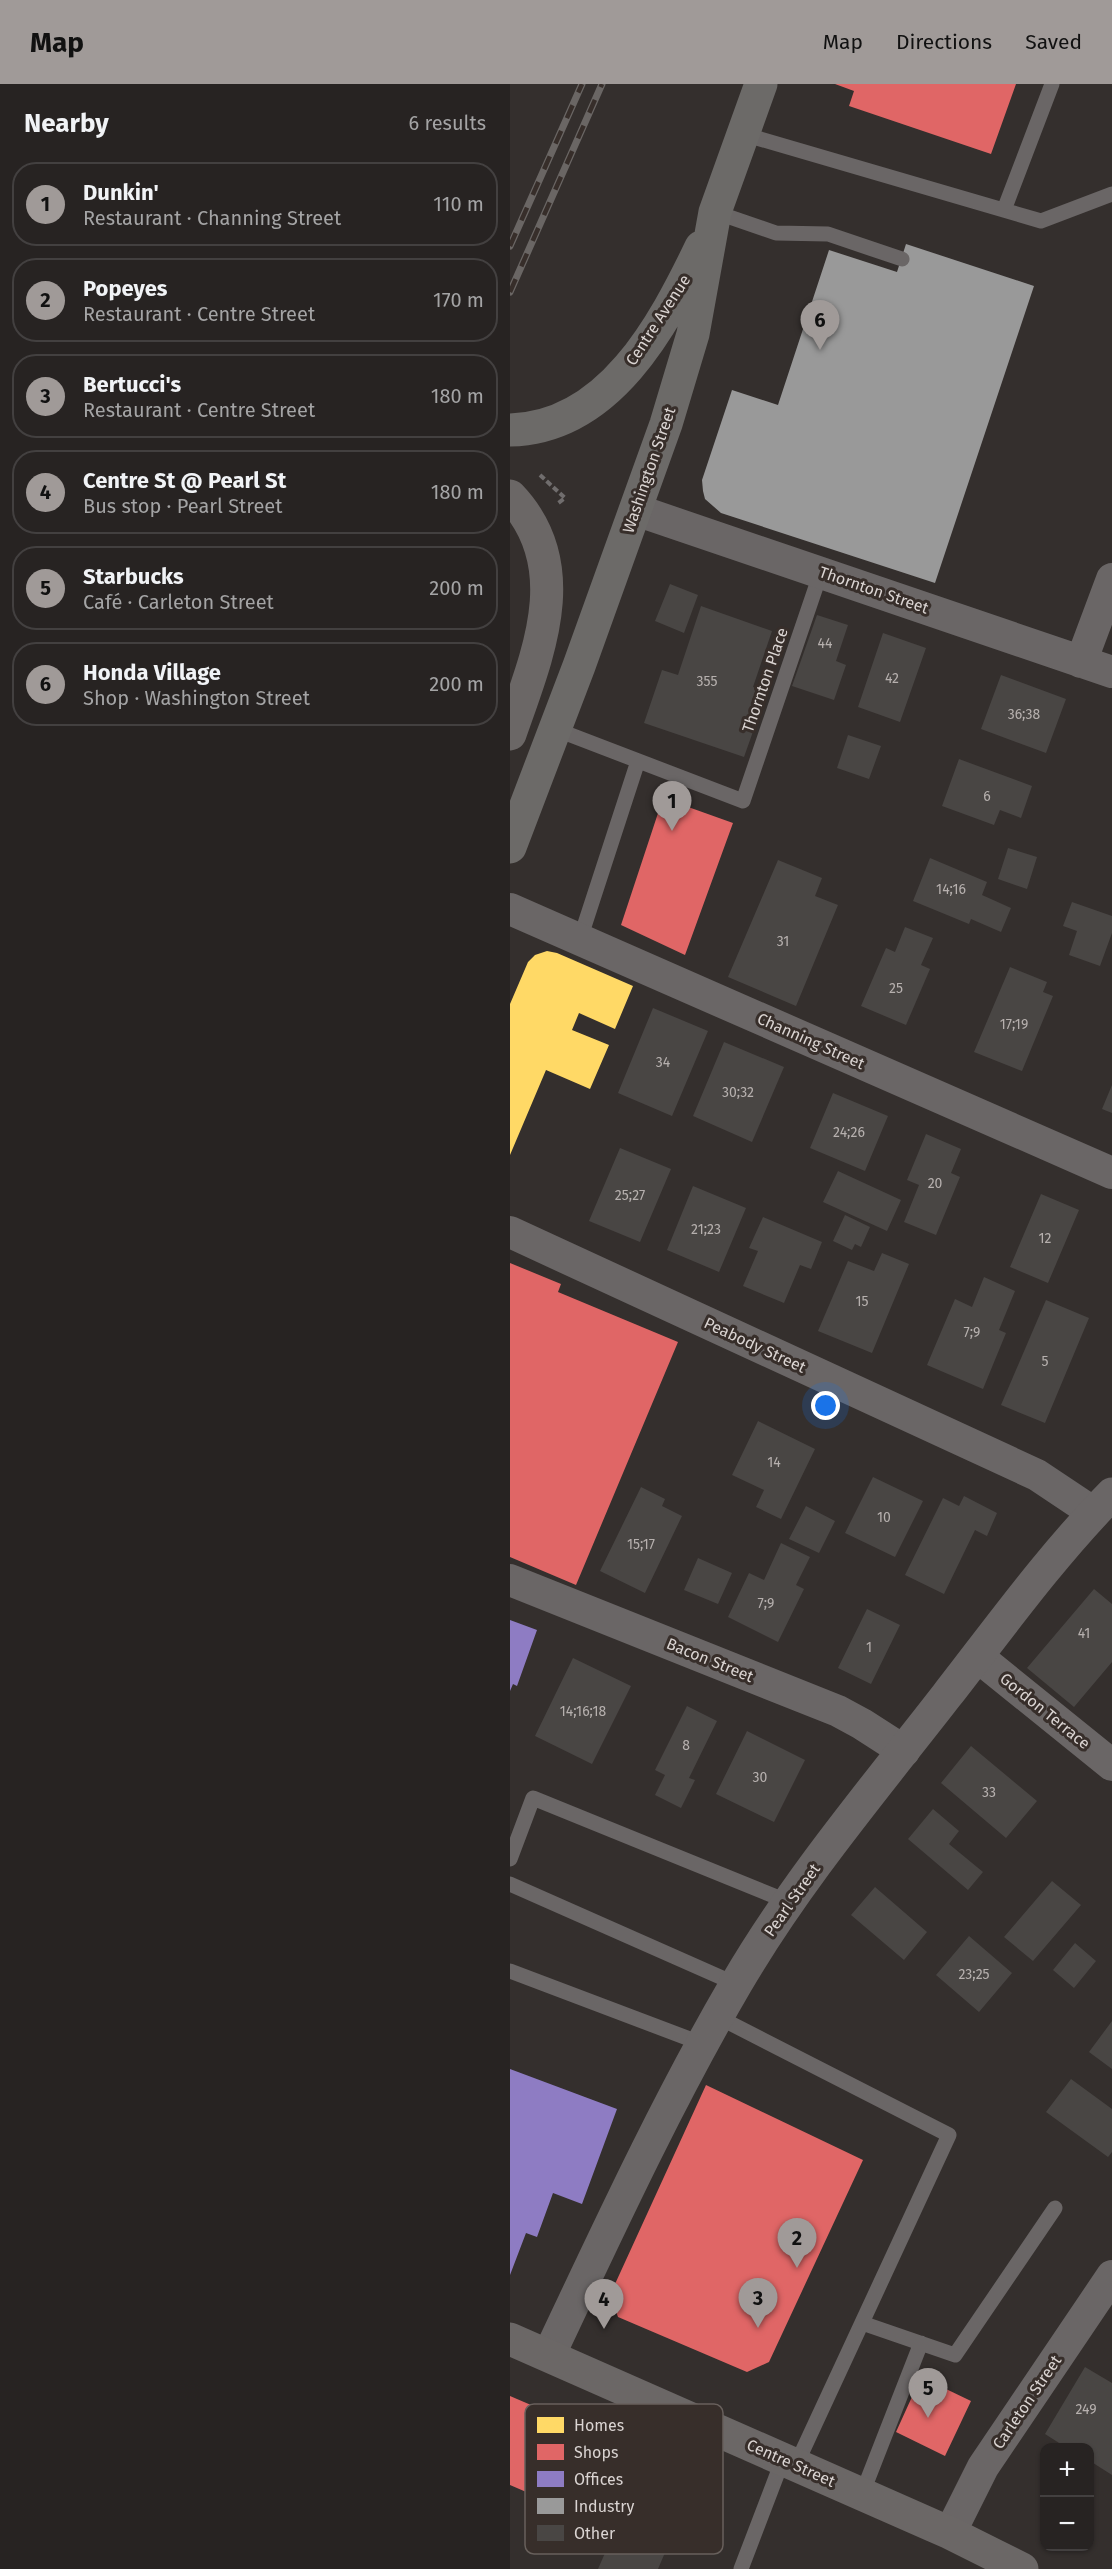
<!DOCTYPE html>
<meta charset="utf-8">
<style>
body{margin:0;font-family:"Fira Sans",sans-serif;background:#332f2f;color:#f1f3f6}
.controls{position:absolute;right:18px;bottom:18px;display:grid;overflow:hidden;border-radius:12px;box-shadow:0 2px 4px #0004}
.controls button{width:54px;height:54px;display:grid;place-items:center;padding:0;border:0;border-bottom:2px solid #434040;background:#272322;color:#f1f3f6;font:30px sans-serif}
.you{position:absolute;left:316px;top:1322px;width:21px;height:21px;margin:-15px;border:4px solid #fff;border-radius:50%;background:#1a73e8;box-shadow:0 0 0 9px #1a73e833}
.badge{display:grid;place-items:center;width:39px;height:39px;border-radius:50%;background:#a09a98;color:#111;font-size:20px;font-weight:700}
.pin{position:absolute;translate:-50% -50px;filter:drop-shadow(0 2px 3px #0008)}
.pin::after{content:'';position:absolute;top:32px;width:21px;height:18px;background:inherit;clip-path:polygon(0 0,100% 0,50% 100%)}
.list{margin:0;padding:0;list-style:none}
h2{display:flex;justify-content:space-between;align-items:center;height:78px;margin:0;padding:0 24px;font-size:26px}
h2 small{font-size:20px;font-weight:400;color:#a4a4a5}
.list li{display:grid;grid-template-columns:39px 1fr auto;gap:18px;align-items:center;box-sizing:border-box;height:84px;margin:0 12px 12px;padding:0 12px;border:2px solid #434040;border-radius:24px}
.list b{display:block;font-size:22px;white-space:nowrap}
.list p{margin:0;font-size:20px;white-space:nowrap;color:#a4a4a5}
.list em{font-size:20px;font-style:normal;color:#a4a4a5}
.map{position:relative;flex:none;width:602px;height:2485px;overflow:hidden}
header{display:flex;align-items:center;gap:36px;box-sizing:border-box;height:84px;padding:0 30px;background:#a09a98;color:#111}
header strong{font-size:28px}
nav{display:flex;gap:33px;margin-inline-start:auto;font-size:21px}
main{display:flex}
aside{flex:1;background:#272322}
.map>svg:first-child{display:block}
</style>
<header>
<strong>Map</strong>
<nav><a>Map</a><a>Directions</a><a>Saved</a></nav>
</header>
<main>
<aside>
<h2>Nearby<small>6 results</small></h2>
<ul class="list">
<li><span class="badge">1</span><div><b>Dunkin'</b><p>Restaurant · Channing Street</p></div><em>110 m</em></li>
<li><span class="badge">2</span><div><b>Popeyes</b><p>Restaurant · Centre Street</p></div><em>170 m</em></li>
<li><span class="badge">3</span><div><b>Bertucci's</b><p>Restaurant · Centre Street</p></div><em>180 m</em></li>
<li><span class="badge">4</span><div><b>Centre St @ Pearl St</b><p>Bus stop · Pearl Street</p></div><em>180 m</em></li>
<li><span class="badge">5</span><div><b>Starbucks</b><p>Café · Carleton Street</p></div><em>200 m</em></li>
<li><span class="badge">6</span><div><b>Honda Village</b><p>Shop · Washington Street</p></div><em>200 m</em></li>
</ul>
</aside>
<div class="map">
<svg width="602" height="2485" viewBox="0 0 602 2485">
<rect width="100%" height="100%" fill="#342f2d"/>
<path fill="#ffd966" d="M 37,867 L 47,869 L 123,902 L 105,945 L 69,929 L 62,946 L 99,961 L 80,1005 L 36,986 L 0,1071 L 0,920 L 18,878 L 25,871 Z"/>
<path fill="#e06666" d="M 325,0 L 506,0 L 481,70 L 339,22 L 344,7 Z
M 153,714 L 223,739 L 175,871 L 111,841 Z
M 0,1179 L 51,1200 L 48,1208 L 168,1258 L 66,1501 L 0,1473 Z
M 196,2001 L 353,2076 L 259,2278 L 237,2288 L 108,2233 L 100,2211 Z
M 411,2293 L 461,2317 L 435,2372 L 386,2348 Z
M 0,2312 L 84,2348 L 51,2423 L 0,2401 Z"/>
<path fill="#8e7cc3" d="M 0,1536 L 27,1546 L 7,1602 L 3,1600 L 0,1607 Z
M 0,1985 L 107,2025 L 72,2120 L 43,2109 L 27,2153 L 16,2149 L 0,2191 Z"/>
<path fill="#999" d="M 396,160 L 524,202 L 425,499 L 211,429 L 195,415 L 193,407 L 192,396 L 222,306 L 268,321 L 319,166 L 387,188 Z"/>
<path fill="#494644" d="M 160,500 L 188,511 L 174,549 L 145,537 Z
M 191,522 L 262,547 L 243,603 L 257,608 L 234,673 L 134,639 L 152,586 L 168,591 Z
M 307,531 L 338,541 L 326,577 L 336,581 L 324,616 L 282,602 Z
M 373,549 L 416,564 L 390,638 L 348,623 Z
M 491,591 L 556,615 L 536,669 L 471,645 Z
M 338,651 L 371,662 L 359,695 L 327,684 Z
M 449,675 L 522,702 L 511,734 L 490,726 L 484,741 L 432,722 Z
M 498,764 L 527,773 L 517,805 L 488,795 Z
M 420,774 L 477,798 L 472,811 L 501,824 L 491,848 L 461,835 L 459,840 L 403,817 Z
M 268,776 L 312,794 L 305,812 L 328,821 L 286,922 L 218,893 Z
M 562,818 L 602,832 L 602,849 L 590,882 L 559,871 L 567,847 L 553,842 Z
M 395,843 L 423,854 L 411,881 L 420,885 L 396,941 L 351,922 L 376,864 L 385,868 Z
M 500,883 L 537,898 L 533,908 L 543,912 L 512,987 L 464,968 Z
M 143,924 L 198,947 L 162,1032 L 108,1009 Z
M 214,958 L 274,983 L 242,1058 L 183,1032 Z
M 602,1001 L 602,1029 L 592,1025 Z
M 323,1009 L 378,1032 L 355,1087 L 300,1064 Z
M 416,1050 L 451,1065 L 441,1089 L 450,1093 L 426,1151 L 394,1138 L 409,1101 L 397,1096 Z
M 110,1064 L 161,1085 L 130,1158 L 79,1137 Z
M 328,1087 L 391,1116 L 377,1147 L 313,1118 Z
M 183,1102 L 236,1124 L 209,1188 L 157,1166 Z
M 531,1110 L 569,1126 L 538,1199 L 500,1183 Z
M 335,1131 L 360,1143 L 351,1163 L 345,1160 L 342,1166 L 323,1157 Z
M 253,1133 L 312,1158 L 301,1185 L 290,1181 L 274,1219 L 233,1202 L 248,1167 L 239,1164 Z
M 372,1169 L 399,1180 L 362,1269 L 308,1247 L 338,1177 L 364,1187 Z
M 474,1193 L 505,1207 L 489,1246 L 496,1249 L 473,1305 L 417,1281 L 445,1215 L 462,1223 Z
M 536,1216 L 579,1234 L 535,1339 L 491,1321 Z
M 248,1337 L 305,1365 L 271,1435 L 246,1423 L 254,1406 L 222,1391 Z
M 363,1393 L 413,1417 L 385,1473 L 335,1449 Z
M 131,1403 L 155,1415 L 152,1422 L 172,1432 L 135,1509 L 90,1487 Z
M 454,1412 L 487,1429 L 477,1452 L 465,1446 L 434,1510 L 395,1491 L 433,1414 L 449,1422 Z
M 296,1422 L 325,1437 L 309,1469 L 279,1455 Z
M 271,1459 L 300,1473 L 286,1501 L 294,1505 L 268,1558 L 218,1533 L 239,1489 L 254,1496 Z
M 188,1474 L 222,1489 L 208,1520 L 174,1506 Z
M 584,1505 L 602,1520 L 602,1578 L 564,1623 L 517,1584 Z
M 357,1525 L 390,1541 L 361,1600 L 328,1584 Z
M 63,1574 L 121,1602 L 82,1680 L 25,1652 Z
M 177,1622 L 207,1637 L 179,1694 L 185,1696 L 171,1724 L 145,1711 L 155,1691 L 145,1686 Z
M 237,1647 L 295,1676 L 264,1738 L 206,1710 Z
M 461,1662 L 527,1717 L 496,1754 L 431,1699 Z
M 423,1725 L 449,1747 L 439,1760 L 473,1788 L 458,1806 L 398,1755 Z
M 542,1797 L 571,1821 L 523,1877 L 494,1853 Z
M 365,1803 L 417,1848 L 394,1876 L 341,1831 Z
M 459,1852 L 502,1889 L 469,1928 L 426,1891 Z
M 565,1859 L 586,1877 L 564,1904 L 543,1886 Z
M 602,1937 L 602,1985 L 579,1968 Z
M 561,1995 L 602,2025 L 602,2068 L 598,2073 L 536,2028 Z
M 575,2283 L 602,2299 L 602,2391 L 580,2377 L 580,2364 L 557,2364 L 535,2350 Z
M 99,2359 L 186,2396 L 148,2485 L 88,2485 L 102,2453 L 65,2437 Z"/>
<g fill="none" stroke-linecap="round" stroke-linejoin="round">
<path stroke="#706d6d" stroke-width="4" stroke-dasharray="6 3" stroke-linecap="butt" d="M 30,391 L 55,414 L 47,420"/>
<path stroke="#6a6666" stroke-width="15" d="M 233,50 L 531,137 L 602,110
M 494,126 L 542,0
M 205,128 L 266,149 L 318,150 L 392,175
M 45,645 L 233,717 L 311,488
M 70,855 L 128,677
M 0,1775 L 23,1714 L 279,1818
M 0,1800 L 226,1900
M 0,1887 L 193,1960
M 208,1933 L 439,2051 L 286,2381
M 352,2239 L 445,2271 L 545,2124
M 352,2410 L 411,2259
M 231,2485 L 273,2375"/>
<path stroke="#6a6666" stroke-width="32" d="M 126,426 L 602,588
M 571,578 L 602,495
M 0,825 L 602,1089
M 0,1148 L 527,1391 L 584,1429
M 0,1496 L 328,1627 L 352,1640 L 394,1667
M 467,1572 L 602,1681
M 440,2449 L 473,2383 L 602,2192"/>
<path stroke="#6a6666" stroke-width="33" d="M 39,2271 C 98,2146 156,2020 226,1900 C 286,1797 364,1705 437,1611 C 490,1543 541,1472 602,1410"/>
<path stroke="#6c6a68" stroke-width="33" d="M 0,346 C 99,344 153,242 191,163
M 0,763 L 69,582 L 156,340 L 183,250 L 205,128 L 251,0"/>
<path stroke="#6b6766" stroke-width="33" d="M 0,412 C 67,482 27,572 0,650
M 0,2255 L 440,2449 L 512,2485"/>
<g stroke="#6a6664" stroke-width="7">
<path id="rail" d="M 0,162 L 72,0
M 0,208 L 92,0"/>
</g>
<use href="#rail" stroke="#372e2a" stroke-width="4.5" stroke-dasharray="14" stroke-linecap="butt"/>
</g>
<g text-anchor="middle" dominant-baseline="central" stroke-width="6" stroke-linejoin="round" paint-order="stroke">
<g font-size="14" fill="#b6b0ae">
<text x="315" y="559">44</text>
<text x="382" y="594">42</text>
<text x="197" y="597">355</text>
<text x="514" y="630">36;38</text>
<text x="477" y="712">6</text>
<text x="441" y="805">14;16</text>
<text x="273" y="857">31</text>
<text x="386" y="904">25</text>
<text x="504" y="940">17;19</text>
<text x="153" y="978">34</text>
<text x="228" y="1008">30;32</text>
<text x="339" y="1048">24;26</text>
<text x="425" y="1099">20</text>
<text x="120" y="1111">25;27</text>
<text x="196" y="1145">21;23</text>
<text x="535" y="1154">12</text>
<text x="352" y="1217">15</text>
<text x="462" y="1248">7;9</text>
<text x="535" y="1277">5</text>
<text x="264" y="1378">14</text>
<text x="374" y="1433">10</text>
<text x="131" y="1460">15;17</text>
<text x="256" y="1519">7;9</text>
<text x="574" y="1549">41</text>
<text x="359" y="1563">1</text>
<text x="73" y="1627">14;16;18</text>
<text x="176" y="1661">8</text>
<text x="250" y="1693">30</text>
<text x="479" y="1708">33</text>
<text x="464" y="1890">23;25</text>
<text x="576" y="2325">249</text>
</g>
<g font-size="16" fill="#dad4d2" stroke="#372e2a">
<text transform="translate(148 236) rotate(-57)">Centre Avenue</text>
<text transform="translate(139 386) rotate(-71)">Washington Street</text>
<text transform="translate(364 506) rotate(19)">Thornton Street</text>
<text transform="translate(255 596) rotate(-71)">Thornton Place</text>
<text transform="translate(301 957) rotate(24)">Channing Street</text>
<text transform="translate(245 1261) rotate(25)">Peabody Street</text>
<text transform="translate(200 1576) rotate(22)">Bacon Street</text>
<text transform="translate(535 1627) rotate(39)">Gordon Terrace</text>
<text transform="translate(282 1816) rotate(-55)">Pearl Street</text>
<text transform="translate(517 2318) rotate(-56)">Carleton Street</text>
<text transform="translate(281 2379) rotate(24)">Centre Street</text>
</g>
</g>
<rect x="15" y="2320" width="198" height="150" rx="9" fill="#372e2a" stroke="#68605c" stroke-width="1.5"/>
<rect x="27" y="2333" width="27" height="16" fill="#ffd966"/>
<rect x="27" y="2360" width="27" height="16" fill="#e06666"/>
<rect x="27" y="2387" width="27" height="16" fill="#8e7cc3"/>
<rect x="27" y="2414" width="27" height="16" fill="#999"/>
<rect x="27" y="2441" width="27" height="16" fill="#494644"/>
<g font-size="16" fill="#dad4d2">
<text x="64" y="2347">Homes</text>
<text x="64" y="2374">Shops</text>
<text x="64" y="2401">Offices</text>
<text x="64" y="2428">Industry</text>
<text x="64" y="2455">Other</text>
</g>
</svg>
<div class="controls">
<button>+</button>
<button>−</button>
</div>
<div class="you"></div>
<div class="pin badge" style="left:162px;top:747px">1</div>
<div class="pin badge" style="left:287px;top:2184px">2</div>
<div class="pin badge" style="left:248px;top:2244px">3</div>
<div class="pin badge" style="left:94px;top:2245px">4</div>
<div class="pin badge" style="left:418px;top:2334px">5</div>
<div class="pin badge" style="left:310px;top:266px">6</div>
</div>
</main>
